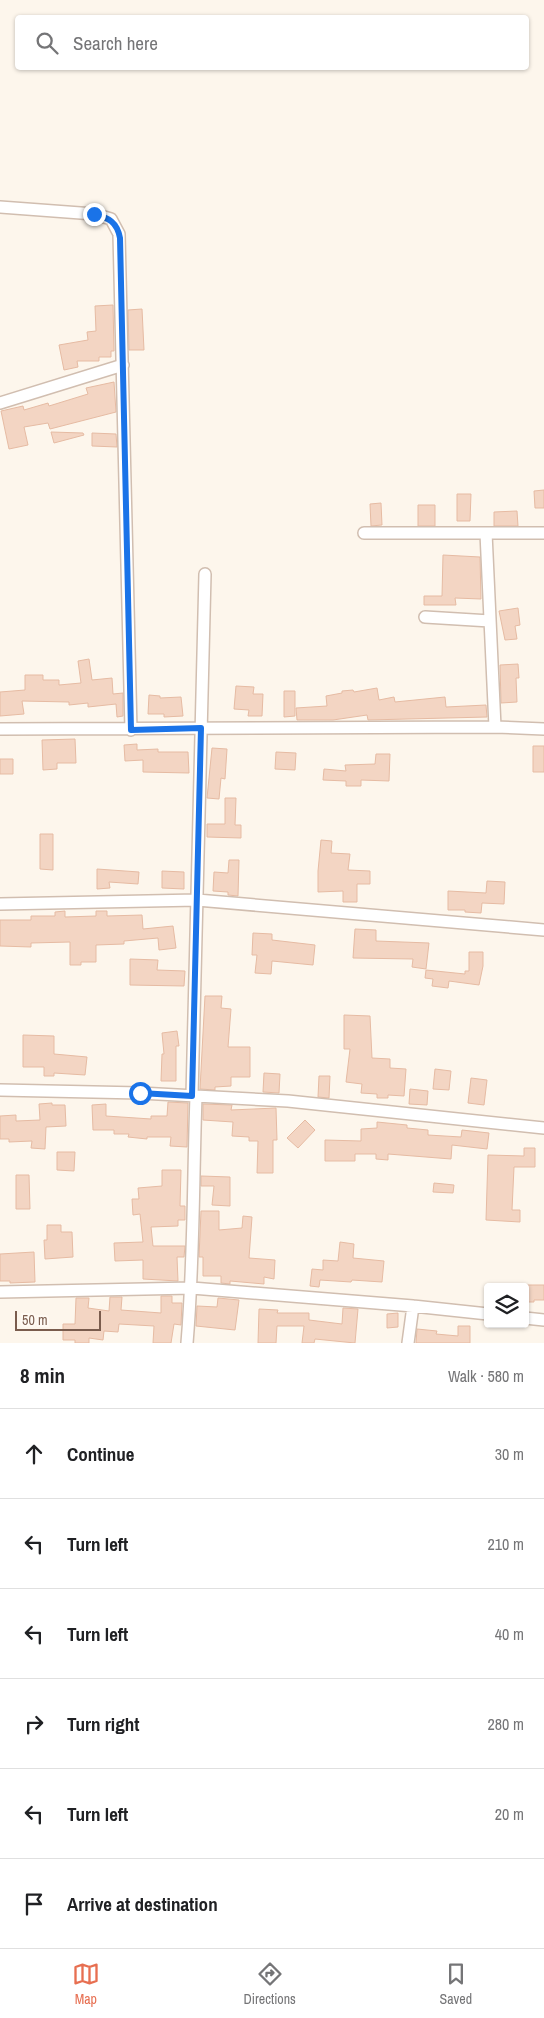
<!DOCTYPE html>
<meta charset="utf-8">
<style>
body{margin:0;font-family:"Archivo Narrow",sans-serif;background:#f6f6f6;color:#202124}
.controls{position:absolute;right:15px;bottom:15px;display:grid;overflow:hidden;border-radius:5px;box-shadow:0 1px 4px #0004}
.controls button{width:45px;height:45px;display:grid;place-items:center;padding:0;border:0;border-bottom:1px solid #e0e0e0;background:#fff;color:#202124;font:25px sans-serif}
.scale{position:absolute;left:15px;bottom:12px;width:86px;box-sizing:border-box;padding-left:5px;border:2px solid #7a5c4d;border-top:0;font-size:14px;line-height:18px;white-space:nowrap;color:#7a5c4d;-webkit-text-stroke:4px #fffaf3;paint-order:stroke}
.stop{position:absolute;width:15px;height:15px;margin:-11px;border:4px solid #1a73e8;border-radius:50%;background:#fff}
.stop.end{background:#1a73e8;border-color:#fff;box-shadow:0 1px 5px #0008}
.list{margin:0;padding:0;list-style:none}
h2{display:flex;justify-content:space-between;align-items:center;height:65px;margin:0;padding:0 20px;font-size:21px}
h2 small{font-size:16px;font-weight:400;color:#757577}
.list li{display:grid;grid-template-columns:32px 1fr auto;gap:15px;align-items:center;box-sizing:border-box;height:90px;padding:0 20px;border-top:1px solid #e0e0e0}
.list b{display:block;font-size:19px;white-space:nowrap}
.list em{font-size:16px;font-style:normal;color:#757577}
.icon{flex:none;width:28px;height:28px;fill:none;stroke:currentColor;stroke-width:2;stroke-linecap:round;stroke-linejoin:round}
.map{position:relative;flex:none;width:544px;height:1343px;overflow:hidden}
.search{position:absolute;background:#fff;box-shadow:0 1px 4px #0004;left:15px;right:15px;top:15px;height:55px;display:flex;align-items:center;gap:12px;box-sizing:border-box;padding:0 18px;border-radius:5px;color:#757577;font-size:19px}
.sheet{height:605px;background:#fff}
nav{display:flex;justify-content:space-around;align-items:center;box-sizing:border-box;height:70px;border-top:1px solid #e0e0e0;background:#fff;font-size:14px;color:#757577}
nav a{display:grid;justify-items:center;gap:2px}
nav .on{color:#e76f51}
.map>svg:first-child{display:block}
</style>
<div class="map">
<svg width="544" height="1343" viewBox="0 0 544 1343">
<rect width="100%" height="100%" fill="#fdf6ec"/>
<path fill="#f3d5c3" stroke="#e6bba3" d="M 113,305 L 114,351 L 111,351 L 111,357 L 99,357 L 99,361 L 77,361 L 78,367 L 64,370 L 59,345 L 88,340 L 87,332 L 96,331 L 95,306 Z
M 142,309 L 144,350 L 129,350 L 128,310 Z
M 114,382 L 116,412 L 50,429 L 48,423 L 24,427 L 28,445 L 9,449 L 1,411 L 23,406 L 24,410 L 48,403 L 49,406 L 88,394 L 86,388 Z
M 51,432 L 83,433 L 84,435 L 54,443 Z
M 92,433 L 116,434 L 117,447 L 92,446 Z
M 544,490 L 544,508 L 535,508 L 534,491 Z
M 457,494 L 471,494 L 470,521 L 457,521 Z
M 381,503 L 382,525 L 371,526 L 370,504 Z
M 418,505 L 435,505 L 435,526 L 418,526 Z
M 517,511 L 518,526 L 494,526 L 494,512 Z
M 443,555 L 480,557 L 481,599 L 455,598 L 456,605 L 424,605 L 424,596 L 442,596 Z
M 518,608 L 520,625 L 515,626 L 517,639 L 505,640 L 499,611 Z
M 89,659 L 92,680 L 112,678 L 113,694 L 123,693 L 123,716 L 117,717 L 116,704 L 88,707 L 88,703 L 69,705 L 69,702 L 22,701 L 24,714 L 0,716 L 0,692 L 25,690 L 25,675 L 43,675 L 43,680 L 59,680 L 59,685 L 81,683 L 78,661 Z
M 518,664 L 519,678 L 516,678 L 517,702 L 501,703 L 500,665 Z
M 236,686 L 254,687 L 253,694 L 263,694 L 262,716 L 248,716 L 249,710 L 234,709 Z
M 377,688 L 379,700 L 394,697 L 395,702 L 445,697 L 446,707 L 486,705 L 487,717 L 368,720 L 367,715 L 333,720 L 297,720 L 296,708 L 327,706 L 326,696 L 342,693 L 342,691 L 353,690 L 354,692 Z
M 284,691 L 295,691 L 295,716 L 284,717 Z
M 149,695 L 160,696 L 160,698 L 181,697 L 183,716 L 164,717 L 164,714 L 148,714 Z
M 75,739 L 76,763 L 57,763 L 57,769 L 43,770 L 42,740 Z
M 137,744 L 137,750 L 158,749 L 158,752 L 188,752 L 189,773 L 143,772 L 143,760 L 125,761 L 124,745 Z
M 533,746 L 544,746 L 544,772 L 533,772 Z
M 212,748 L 227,749 L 225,779 L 221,778 L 219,799 L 207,798 Z
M 276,752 L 296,753 L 295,770 L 275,769 Z
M 376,754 L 390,754 L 389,781 L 361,780 L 361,786 L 346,786 L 346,781 L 323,780 L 324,769 L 346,771 L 345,765 L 375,764 Z
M 0,759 L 13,759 L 13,774 L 0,774 Z
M 225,798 L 236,798 L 235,825 L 241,825 L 241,838 L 207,837 L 207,824 L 225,824 Z
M 40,834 L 53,834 L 53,870 L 40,869 Z
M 321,840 L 332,841 L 331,853 L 350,854 L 348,870 L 370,871 L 370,884 L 357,884 L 357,902 L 343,902 L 343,891 L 318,892 L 318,871 Z
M 229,860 L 239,860 L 238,896 L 228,895 L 228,892 L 213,891 L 214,872 L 228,873 Z
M 97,869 L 139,872 L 138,884 L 109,882 L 110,888 L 97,889 Z
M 162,871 L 184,872 L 184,889 L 162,888 Z
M 487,881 L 505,882 L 504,904 L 482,903 L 481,913 L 465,912 L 465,910 L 448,910 L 448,891 L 486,893 Z
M 65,911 L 65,917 L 96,916 L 96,911 L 107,911 L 107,916 L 142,915 L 143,929 L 173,926 L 176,948 L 159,950 L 158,938 L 124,941 L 124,944 L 96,945 L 96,962 L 81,962 L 81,965 L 70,965 L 70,942 L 31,943 L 31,947 L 0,946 L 0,920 L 31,920 L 31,916 L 55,916 L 55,912 Z
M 355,929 L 376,930 L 376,941 L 429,943 L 426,969 L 412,967 L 413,959 L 353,958 Z
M 253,933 L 272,934 L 272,940 L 315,945 L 313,965 L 272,961 L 271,974 L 255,973 L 257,955 L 252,955 Z
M 469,952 L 483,952 L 483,966 L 479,985 L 449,981 L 448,988 L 432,986 L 433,979 L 425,978 L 426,970 L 465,974 L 465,971 L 469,971 Z
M 130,959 L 158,960 L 157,970 L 185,971 L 184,986 L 130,985 Z
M 205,996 L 222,996 L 221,1008 L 231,1009 L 228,1047 L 250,1047 L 250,1077 L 231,1077 L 231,1086 L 215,1087 L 215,1090 L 200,1089 Z
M 344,1015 L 370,1016 L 372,1058 L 390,1059 L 390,1068 L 406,1069 L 404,1096 L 388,1095 L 388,1098 L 377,1098 L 377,1094 L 361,1093 L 362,1084 L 346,1082 L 350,1049 L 344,1049 Z
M 177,1031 L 179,1046 L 176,1046 L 176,1081 L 161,1081 L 162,1054 L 164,1054 L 162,1033 Z
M 23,1035 L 54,1036 L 54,1054 L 87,1057 L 85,1075 L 54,1073 L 54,1076 L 44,1076 L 44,1067 L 23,1067 Z
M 435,1069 L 451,1071 L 449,1090 L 433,1089 Z
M 264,1073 L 280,1074 L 279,1093 L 263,1092 Z
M 319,1076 L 330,1076 L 329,1098 L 318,1097 Z
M 471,1078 L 487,1080 L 484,1105 L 468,1103 Z
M 410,1089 L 428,1091 L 427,1105 L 409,1104 Z
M 168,1102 L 188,1103 L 187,1147 L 170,1146 L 171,1137 L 147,1137 L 147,1139 L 128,1137 L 129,1134 L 114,1134 L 114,1130 L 93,1130 L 92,1105 L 106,1104 L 106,1116 L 151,1119 L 151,1116 L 167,1116 Z
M 52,1103 L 52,1105 L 65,1105 L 66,1126 L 46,1127 L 45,1149 L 31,1148 L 32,1141 L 9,1142 L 9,1139 L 0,1139 L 0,1116 L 16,1115 L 16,1121 L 40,1120 L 39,1104 Z
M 203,1104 L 232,1105 L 231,1110 L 276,1108 L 277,1140 L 273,1140 L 273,1173 L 257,1173 L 258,1141 L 249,1141 L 249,1137 L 232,1136 L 233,1122 L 203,1120 Z
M 305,1120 L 315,1130 L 298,1148 L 287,1138 Z
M 377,1122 L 407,1125 L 407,1128 L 428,1130 L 428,1135 L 461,1137 L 462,1130 L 489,1133 L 487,1149 L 452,1145 L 451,1159 L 388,1154 L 388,1160 L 376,1159 L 376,1154 L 355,1154 L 355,1161 L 325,1161 L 325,1140 L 361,1141 L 361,1129 L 377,1128 Z
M 524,1148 L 535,1148 L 535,1167 L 514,1167 L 512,1210 L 520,1210 L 520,1222 L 486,1220 L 488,1155 L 524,1156 Z
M 57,1152 L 75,1152 L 74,1171 L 57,1170 Z
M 162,1170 L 181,1170 L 180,1206 L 185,1206 L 185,1220 L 178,1220 L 178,1226 L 151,1227 L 153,1246 L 185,1246 L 184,1257 L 177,1257 L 178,1281 L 143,1279 L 143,1260 L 115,1261 L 114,1243 L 143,1242 L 140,1214 L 133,1215 L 132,1199 L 139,1199 L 138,1188 L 162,1186 Z
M 16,1175 L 29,1175 L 30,1209 L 16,1209 Z
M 201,1176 L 230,1177 L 230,1206 L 212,1205 L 214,1186 L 201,1186 Z
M 434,1183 L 454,1185 L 453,1193 L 433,1192 Z
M 201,1211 L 219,1211 L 219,1230 L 242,1228 L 243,1216 L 252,1217 L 249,1258 L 275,1260 L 274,1279 L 264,1277 L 264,1284 L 230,1281 L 230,1284 L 221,1283 L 221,1276 L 203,1276 L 203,1257 L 199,1257 Z
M 47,1225 L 61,1225 L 61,1232 L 72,1232 L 73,1257 L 45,1259 L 44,1240 L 47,1240 Z
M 340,1242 L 354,1244 L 353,1258 L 384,1261 L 382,1282 L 352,1280 L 351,1282 L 320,1280 L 319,1287 L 310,1286 L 312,1269 L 323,1270 L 323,1260 L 338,1261 Z
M 34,1252 L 35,1282 L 10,1283 L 10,1281 L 0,1281 L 0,1254 Z
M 525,1285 L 544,1285 L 544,1300 L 534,1300 L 534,1302 L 525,1302 Z
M 161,1296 L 172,1296 L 172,1303 L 182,1303 L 181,1325 L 174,1324 L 171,1343 L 153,1343 L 154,1326 L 119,1324 L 118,1332 L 104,1331 L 103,1340 L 89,1338 L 89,1343 L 75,1343 L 75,1340 L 63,1340 L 63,1324 L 75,1324 L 76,1298 L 89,1298 L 88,1308 L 109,1311 L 110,1297 L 122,1297 L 121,1310 L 161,1313 Z
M 218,1298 L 239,1300 L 235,1330 L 196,1326 L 197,1306 L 217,1307 Z
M 343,1308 L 358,1309 L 355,1343 L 315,1339 L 314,1343 L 302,1343 L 304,1326 L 277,1326 L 276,1343 L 258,1343 L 259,1309 L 278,1310 L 277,1313 L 309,1313 L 309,1320 L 342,1324 Z
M 398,1313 L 398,1327 L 387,1328 L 387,1314 Z
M 458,1326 L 470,1326 L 470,1343 L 416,1343 L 417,1329 L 437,1331 L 436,1334 L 458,1336 Z"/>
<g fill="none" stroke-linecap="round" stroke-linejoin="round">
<g stroke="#d1beb0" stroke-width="14">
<path id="street" d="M 0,207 L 94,214 L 111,219 L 119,234 L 131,730
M 0,403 L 123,365
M 364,533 L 544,533
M 486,533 L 495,727
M 425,617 L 490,621
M 0,729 L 495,727 L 544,729
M 0,904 L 197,900 L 544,930
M 0,1090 L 140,1093 L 288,1101 L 544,1128
M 192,1096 L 205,574
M 0,1292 L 192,1288 L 413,1306 L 488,1314
M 525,1318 L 544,1320
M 187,1343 C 194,1261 193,1179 196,1097
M 408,1343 L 413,1306"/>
</g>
<use href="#street" stroke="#fff" stroke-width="11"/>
</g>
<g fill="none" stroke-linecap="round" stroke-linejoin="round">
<path stroke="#1a73e8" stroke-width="6" d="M 94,214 C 109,218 117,222 120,238 L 131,730 L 201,728 L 192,1096 L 140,1093"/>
</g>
</svg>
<div class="controls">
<button><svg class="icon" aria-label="layers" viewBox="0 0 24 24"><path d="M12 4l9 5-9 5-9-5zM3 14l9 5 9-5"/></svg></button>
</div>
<div class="scale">50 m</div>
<div class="stop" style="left:140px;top:1093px"></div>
<div class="stop end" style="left:94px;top:214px"></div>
<div class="search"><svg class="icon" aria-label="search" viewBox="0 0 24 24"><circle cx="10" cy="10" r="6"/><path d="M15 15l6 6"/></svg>Search here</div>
</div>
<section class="sheet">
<h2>8 min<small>Walk · 580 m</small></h2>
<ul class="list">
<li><svg class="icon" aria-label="ahead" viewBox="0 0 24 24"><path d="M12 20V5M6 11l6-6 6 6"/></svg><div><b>Continue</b></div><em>30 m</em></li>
<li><svg class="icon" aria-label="left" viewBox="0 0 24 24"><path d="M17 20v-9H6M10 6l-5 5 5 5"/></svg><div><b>Turn left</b></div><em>210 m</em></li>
<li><svg class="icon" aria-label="left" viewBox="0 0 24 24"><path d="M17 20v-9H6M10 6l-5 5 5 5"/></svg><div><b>Turn left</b></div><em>40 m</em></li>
<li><svg class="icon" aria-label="right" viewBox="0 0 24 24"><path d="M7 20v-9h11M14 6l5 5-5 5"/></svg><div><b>Turn right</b></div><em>280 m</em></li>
<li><svg class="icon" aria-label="left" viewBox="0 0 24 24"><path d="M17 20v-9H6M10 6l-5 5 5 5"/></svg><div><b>Turn left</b></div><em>20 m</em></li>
<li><svg class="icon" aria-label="arrive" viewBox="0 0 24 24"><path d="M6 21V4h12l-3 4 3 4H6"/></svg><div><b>Arrive at destination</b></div></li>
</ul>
</section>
<nav>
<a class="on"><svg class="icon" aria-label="map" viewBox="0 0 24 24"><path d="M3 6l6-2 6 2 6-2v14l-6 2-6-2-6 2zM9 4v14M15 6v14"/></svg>Map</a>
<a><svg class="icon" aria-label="directions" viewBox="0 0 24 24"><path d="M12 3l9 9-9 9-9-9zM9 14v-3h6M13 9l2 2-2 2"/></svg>Directions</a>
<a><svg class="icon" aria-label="saved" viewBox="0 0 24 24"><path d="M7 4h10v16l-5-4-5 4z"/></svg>Saved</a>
</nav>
